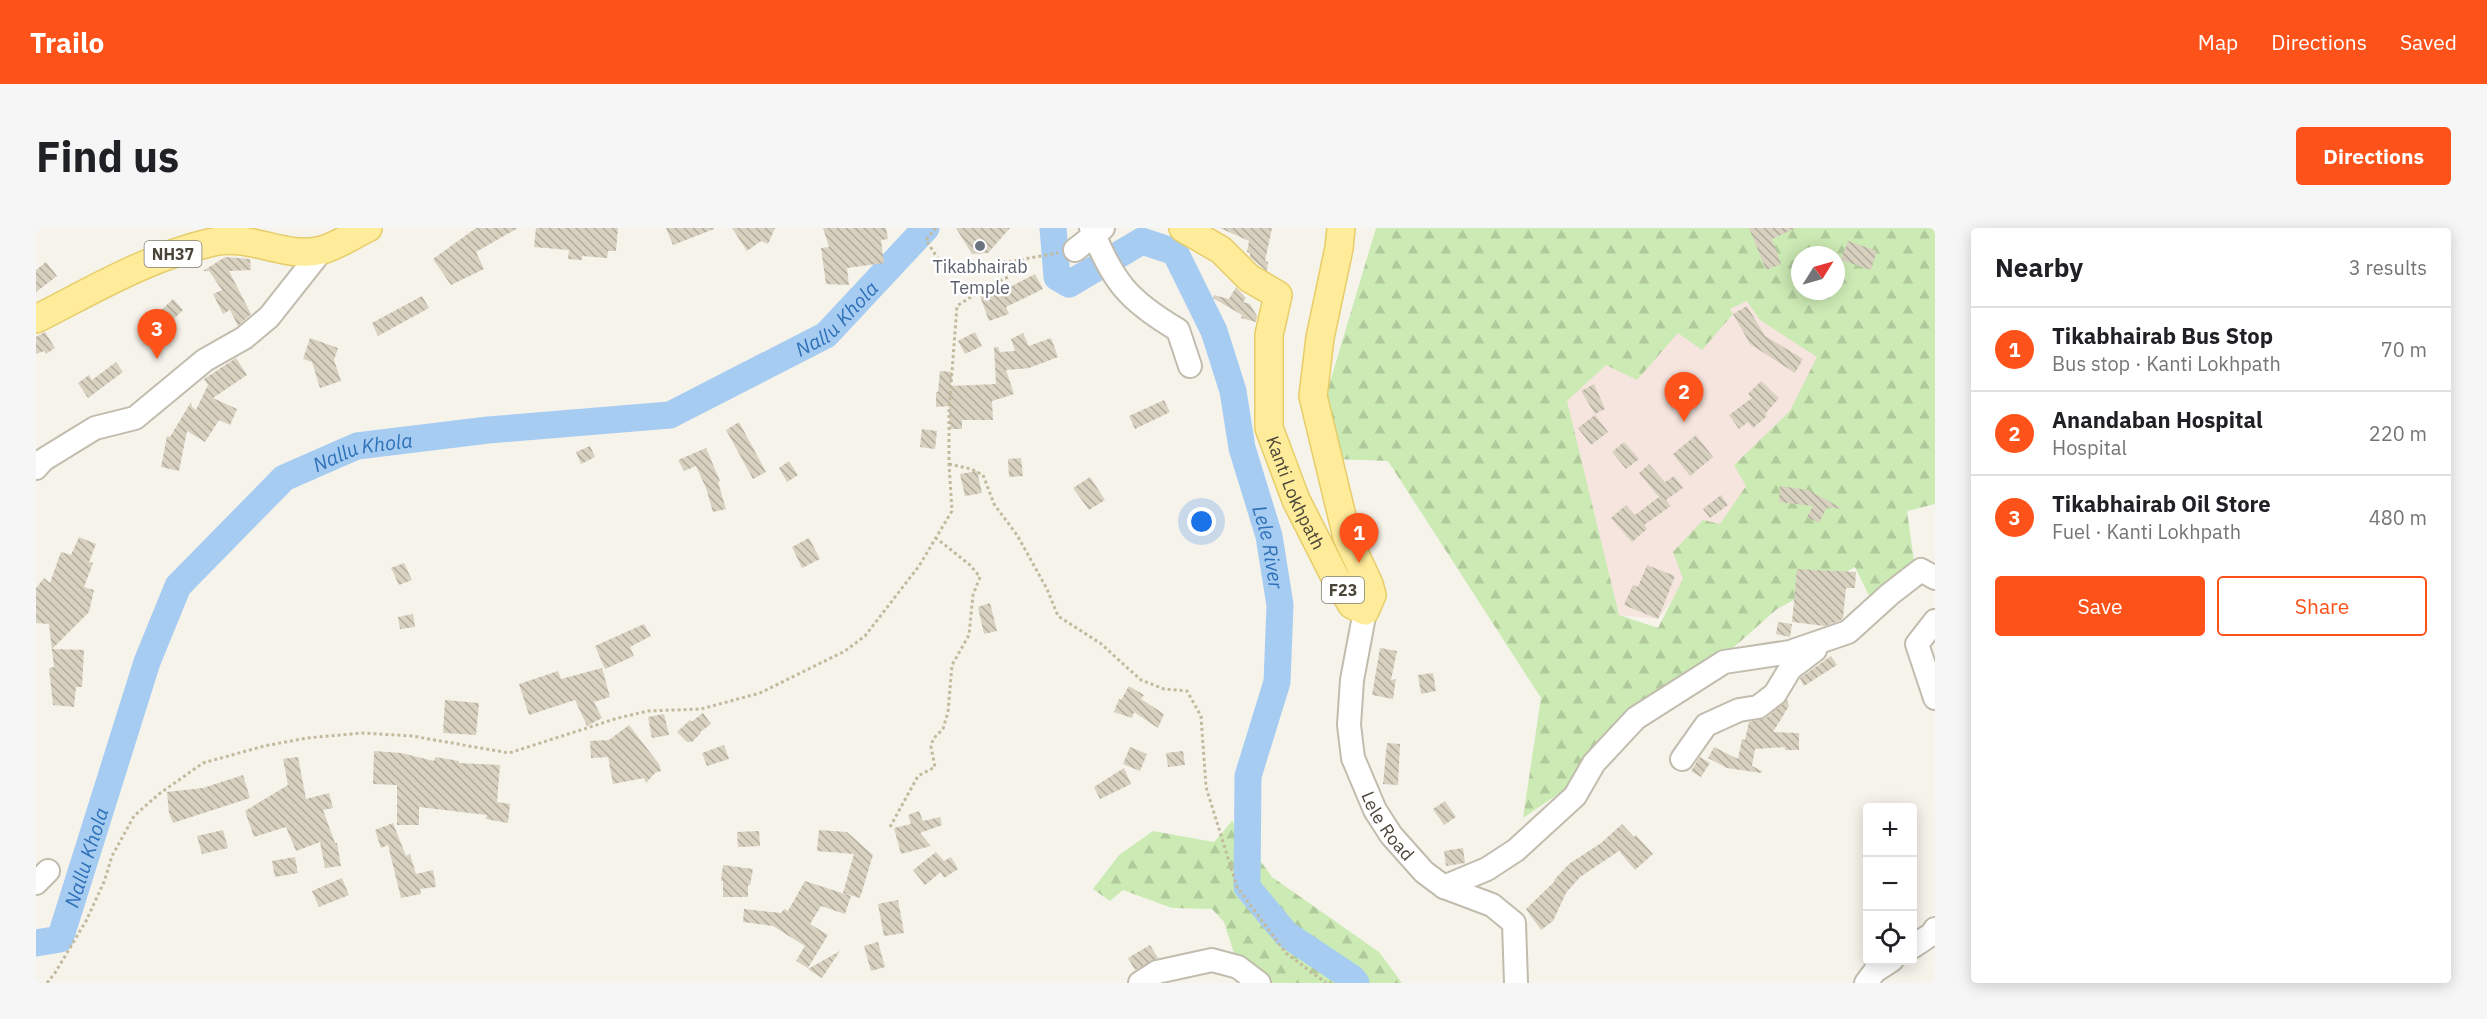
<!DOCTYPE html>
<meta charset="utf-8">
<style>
body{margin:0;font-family:"IBM Plex Sans",sans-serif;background:#f6f6f6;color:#202124}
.controls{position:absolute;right:18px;bottom:18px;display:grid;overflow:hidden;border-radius:6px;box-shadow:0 3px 15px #0003}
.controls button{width:54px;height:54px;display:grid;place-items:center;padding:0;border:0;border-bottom:2px solid #e0e0e0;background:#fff;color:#202124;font:30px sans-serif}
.compass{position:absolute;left:1755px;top:18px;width:54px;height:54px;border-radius:50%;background:#fff;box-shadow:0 3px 15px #0003;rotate:53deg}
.you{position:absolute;left:1166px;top:294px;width:21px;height:21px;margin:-15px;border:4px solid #fff;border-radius:50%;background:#1a73e8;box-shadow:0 0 0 9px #1a73e833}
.badge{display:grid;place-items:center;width:39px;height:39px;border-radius:50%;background:#fd531b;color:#fff;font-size:20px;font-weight:700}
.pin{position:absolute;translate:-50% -50px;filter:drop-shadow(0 2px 3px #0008)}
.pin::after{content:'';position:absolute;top:32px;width:21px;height:18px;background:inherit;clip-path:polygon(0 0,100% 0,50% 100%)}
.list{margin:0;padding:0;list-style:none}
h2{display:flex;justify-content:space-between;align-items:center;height:78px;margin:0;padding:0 24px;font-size:26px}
h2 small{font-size:20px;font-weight:400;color:#757577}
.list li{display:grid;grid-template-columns:39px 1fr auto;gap:18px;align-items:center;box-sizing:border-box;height:84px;padding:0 24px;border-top:2px solid #e0e0e0}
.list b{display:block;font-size:22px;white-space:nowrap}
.list p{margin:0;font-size:20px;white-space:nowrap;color:#757577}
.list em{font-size:20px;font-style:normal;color:#757577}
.actions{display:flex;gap:12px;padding:18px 24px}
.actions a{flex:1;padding:14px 0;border:2px solid #fd531b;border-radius:6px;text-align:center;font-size:21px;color:#fd531b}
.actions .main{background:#fd531b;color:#fff}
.icon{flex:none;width:33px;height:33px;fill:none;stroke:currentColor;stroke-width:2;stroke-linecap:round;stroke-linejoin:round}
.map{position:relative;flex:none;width:1899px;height:755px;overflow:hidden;border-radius:6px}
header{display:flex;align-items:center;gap:36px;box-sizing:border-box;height:84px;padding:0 30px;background:#fd531b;color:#fff}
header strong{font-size:28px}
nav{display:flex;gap:33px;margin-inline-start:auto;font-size:21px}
.intro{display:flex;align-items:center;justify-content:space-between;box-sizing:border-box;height:144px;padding:0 36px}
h1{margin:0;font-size:42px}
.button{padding:15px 27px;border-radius:6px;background:#fd531b;color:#fff;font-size:21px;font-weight:700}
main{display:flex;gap:36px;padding:0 36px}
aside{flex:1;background:#fff;border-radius:6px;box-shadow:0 3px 15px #0003}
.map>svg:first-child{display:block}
</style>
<header>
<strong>Trailo</strong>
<nav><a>Map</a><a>Directions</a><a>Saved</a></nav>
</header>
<div class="intro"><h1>Find us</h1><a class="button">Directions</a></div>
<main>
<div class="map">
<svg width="1899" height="755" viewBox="0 0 1899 755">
<defs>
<pattern id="forest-firs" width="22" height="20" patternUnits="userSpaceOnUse" patternTransform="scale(1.5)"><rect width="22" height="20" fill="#cceab4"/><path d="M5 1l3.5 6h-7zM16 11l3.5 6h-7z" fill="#b1ca9c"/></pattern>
<pattern id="building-back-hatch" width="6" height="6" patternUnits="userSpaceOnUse" patternTransform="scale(1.5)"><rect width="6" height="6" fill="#d8d1c0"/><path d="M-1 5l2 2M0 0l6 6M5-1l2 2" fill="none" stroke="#b1ab9d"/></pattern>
</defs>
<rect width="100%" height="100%" fill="#f6f3eb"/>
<path fill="#f6e4df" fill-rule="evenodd" d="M 1651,0 L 1869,0 L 1721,254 L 1622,391 L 1583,387 L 1530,173 ZM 1764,27 L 1800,27 L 1800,63 L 1764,63 Z"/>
<path fill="url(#forest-firs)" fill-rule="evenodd" d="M 1340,0 L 1899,0 L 1899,276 L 1871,283 L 1879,341 L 1838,378 L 1819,339 L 1741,381 L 1562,539 L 1487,590 L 1505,470 L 1352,233 L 1301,231 L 1288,174 ZM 1764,27 L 1800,27 L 1800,63 L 1764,63 ZM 1711,73 L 1724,92 L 1781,129 L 1754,183 L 1698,237 L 1710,258 L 1684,296 L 1667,292 L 1637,324 L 1647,351 L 1622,400 L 1583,387 L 1531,173 L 1570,137 L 1601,152 L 1642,105 L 1666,122 L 1697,86 L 1694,81 Z
M 1196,593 L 1236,649 L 1343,724 L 1366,755 L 1226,755 L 1202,738 L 1188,694 L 1176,681 L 1136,680 L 1087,662 L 1074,673 L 1057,661 L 1083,627 L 1117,603 L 1178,614 Z"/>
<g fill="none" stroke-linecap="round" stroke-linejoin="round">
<g stroke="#a7ccf2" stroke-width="27">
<path id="s1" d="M 1017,0 L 1021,49 L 1033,56 L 1106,13 L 1139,24 L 1178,103 L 1197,163 L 1206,220 L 1233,308 L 1244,377 L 1241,454 L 1212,548 L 1211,659 L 1250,706 L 1316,750 L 1320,755"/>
<path id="s2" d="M 0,715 L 24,711 L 111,434 L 142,358 L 248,250 L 321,218 L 452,202 L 634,187 L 790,107 L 890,0"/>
</g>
</g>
<path fill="url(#building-back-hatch)" d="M 440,0 L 482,0 L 440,24 L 448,41 L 415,57 L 397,31 Z
M 500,0 L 582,0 L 580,23 L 572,23 L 571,30 L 546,28 L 546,32 L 532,31 L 533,22 L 498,19 Z
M 630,0 L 678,0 L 678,1 L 637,17 Z
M 696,0 L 739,0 L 732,16 L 725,13 L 711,23 Z
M 787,0 L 850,0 L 852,11 L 845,12 L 848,35 L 811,40 L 813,57 L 790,56 L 785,20 L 793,19 Z
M 920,0 L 974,0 L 952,25 L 936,26 Z
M 1184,0 L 1236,0 L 1229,33 L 1232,34 L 1231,43 L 1223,37 L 1214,29 L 1214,25 L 1211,24 L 1213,13 Z
M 1713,0 L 1760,0 L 1736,11 L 1745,36 L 1730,42 Z
M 1812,13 L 1841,23 L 1835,42 L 1805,32 Z
M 189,29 L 214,31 L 215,42 L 193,43 L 215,86 L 202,98 L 194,82 L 187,86 L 177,66 L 186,62 L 173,43 L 167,43 Z
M 10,34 L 21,48 L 0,64 L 0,42 Z
M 999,46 L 1007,61 L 970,79 L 973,86 L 953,93 L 944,68 L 963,61 L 964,64 Z
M 1200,59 L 1210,70 L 1207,74 L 1214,76 L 1221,88 L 1220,94 L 1205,90 L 1206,87 L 1177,70 L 1178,67 L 1193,71 Z
M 386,68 L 393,80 L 342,108 L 336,95 Z
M 137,71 L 147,82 L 126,102 L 116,91 Z
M 1711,78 L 1729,108 L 1767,131 L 1759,145 L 1714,116 L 1697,86 Z
M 9,104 L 19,120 L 10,126 L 8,123 L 0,126 L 0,109 Z
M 939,104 L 946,118 L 929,126 L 922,113 Z
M 987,105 L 993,118 L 1015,110 L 1022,129 L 993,140 L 970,142 L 978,166 L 956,173 L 957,192 L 926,192 L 926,201 L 914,201 L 913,178 L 900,179 L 900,164 L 902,164 L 904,143 L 916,144 L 915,158 L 960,156 L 958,119 L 962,119 L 964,124 L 979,123 L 975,111 Z
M 274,110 L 302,120 L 298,132 L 305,153 L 284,160 L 276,134 L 267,131 Z
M 200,130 L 211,147 L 177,170 L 201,181 L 194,197 L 183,192 L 169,214 L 151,203 L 143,243 L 125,239 L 131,208 L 134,209 L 155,174 L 156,179 L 160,182 L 172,157 L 168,151 Z
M 80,134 L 87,144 L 52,170 L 42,155 L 53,147 L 56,152 Z
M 1725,153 L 1743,170 L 1729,186 L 1731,188 L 1717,200 L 1712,194 L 1703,201 L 1693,187 L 1716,170 L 1712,166 Z
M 1558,156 L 1569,181 L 1559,186 L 1545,163 Z
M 1128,172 L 1134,184 L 1099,201 L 1093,188 Z
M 1559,187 L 1572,204 L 1555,217 L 1542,200 Z
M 703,194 L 730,244 L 717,251 L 690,202 Z
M 886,201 L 901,203 L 899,221 L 884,219 Z
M 1660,207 L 1677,229 L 1654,248 L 1637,226 Z
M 1588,214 L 1603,231 L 1590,241 L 1576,224 Z
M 554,218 L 559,229 L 545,236 L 540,224 Z
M 670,220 L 684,253 L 682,254 L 690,281 L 677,284 L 670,260 L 660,238 L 648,243 L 642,232 Z
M 985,230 L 987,248 L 973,249 L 972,231 Z
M 753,233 L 762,247 L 751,254 L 743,240 Z
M 1613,236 L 1629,254 L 1638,248 L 1647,260 L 1630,272 L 1635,278 L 1608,297 L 1611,301 L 1596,314 L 1575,290 L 1590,277 L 1599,287 L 1623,269 L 1603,245 Z
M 941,243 L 946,265 L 929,268 L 924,246 Z
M 1054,249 L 1069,272 L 1053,282 L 1037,260 Z
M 1744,258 L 1772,262 L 1807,281 L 1791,279 L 1783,295 L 1771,289 L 1777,278 L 1743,274 Z
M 1685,267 L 1692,277 L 1674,290 L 1667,281 Z
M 43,309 L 60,316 L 53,334 L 57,335 L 48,359 L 58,362 L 53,384 L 16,421 L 48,422 L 46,459 L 40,459 L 38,479 L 17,477 L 13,440 L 18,439 L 13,396 L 0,395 L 0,360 L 8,350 L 14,355 L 25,324 L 35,327 Z
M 773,310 L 784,331 L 766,340 L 756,319 Z
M 368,335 L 376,352 L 363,357 L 355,340 Z
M 1611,337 L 1639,348 L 1622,391 L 1588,377 L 1597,357 L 1602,359 Z
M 1761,341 L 1820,344 L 1819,360 L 1810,360 L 1807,390 L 1805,392 L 1789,398 L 1756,394 Z
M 954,375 L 961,403 L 948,406 L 942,379 Z
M 377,386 L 379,399 L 364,401 L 362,389 Z
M 1742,394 L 1756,396 L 1754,409 L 1740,406 Z
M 608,396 L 615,408 L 594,419 L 598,428 L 569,441 L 559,418 Z
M 1344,420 L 1361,423 L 1355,452 L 1360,451 L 1357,471 L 1336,467 Z
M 1795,428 L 1801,437 L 1768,458 L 1764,450 Z
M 566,440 L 574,469 L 558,474 L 566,490 L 551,498 L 539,472 L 493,487 L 483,456 L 522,443 L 525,451 Z
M 1397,445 L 1400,463 L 1385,466 L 1382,447 Z
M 1093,458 L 1108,467 L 1105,471 L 1128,486 L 1122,500 L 1098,484 L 1096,490 L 1078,484 L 1083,471 L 1085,472 Z
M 409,472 L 443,475 L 440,507 L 407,505 Z
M 1751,472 L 1753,478 L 1737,504 L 1763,505 L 1763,522 L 1749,522 L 1749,519 L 1719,521 L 1716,538 L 1726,543 L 1725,545 L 1691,540 L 1672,530 L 1678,519 L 1702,531 L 1706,511 L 1709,512 L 1713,494 L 1730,490 Z
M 667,485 L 675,496 L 664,504 L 665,505 L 656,514 L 651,514 L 641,504 L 654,492 L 655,494 Z
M 628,486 L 633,507 L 616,510 L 612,489 Z
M 593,497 L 623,536 L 625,543 L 619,545 L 610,555 L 608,550 L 577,556 L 572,529 L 555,530 L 554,513 L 573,512 Z
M 1351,515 L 1364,516 L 1362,557 L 1347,556 Z
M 688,517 L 693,531 L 671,538 L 666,525 Z
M 1094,519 L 1111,526 L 1104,543 L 1087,536 Z
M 338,523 L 365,525 L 398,533 L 399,529 L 423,533 L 423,535 L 464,537 L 461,574 L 474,576 L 472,595 L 450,591 L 451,587 L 383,579 L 383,597 L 361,597 L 361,557 L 337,556 Z
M 1147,523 L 1149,537 L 1132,539 L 1130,525 Z
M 262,529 L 270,571 L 293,565 L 297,580 L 287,582 L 299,615 L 301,615 L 305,638 L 289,640 L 284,614 L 260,623 L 250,599 L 218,609 L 209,583 L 252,557 L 247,531 Z
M 1664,529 L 1674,535 L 1665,549 L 1655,543 Z
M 1088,540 L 1095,556 L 1064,571 L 1058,559 Z
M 207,547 L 214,570 L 137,595 L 133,585 L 131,564 L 167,560 Z
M 1409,573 L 1420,589 L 1408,597 L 1397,581 Z
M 883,583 L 887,593 L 904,589 L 906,597 L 884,605 L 895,618 L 865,626 L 858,600 L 875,596 L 872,587 Z
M 357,595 L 370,628 L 374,626 L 380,646 L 397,642 L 400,659 L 384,661 L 385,666 L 365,670 L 352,617 L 345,620 L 339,602 Z
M 1586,596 L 1598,609 L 1600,607 L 1617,626 L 1599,642 L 1583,623 L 1544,649 L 1530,665 L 1517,693 L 1505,702 L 1490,681 L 1519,653 L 1518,652 L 1533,636 L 1565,615 Z
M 187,602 L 192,620 L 166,626 L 161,608 Z
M 783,602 L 811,604 L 837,627 L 824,670 L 807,665 L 818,626 L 781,623 Z
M 723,603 L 724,618 L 702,619 L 701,604 Z
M 1427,620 L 1429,635 L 1410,638 L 1408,623 Z
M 900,624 L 908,633 L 915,629 L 922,641 L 908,650 L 905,644 L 889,657 L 877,642 Z
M 259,629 L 262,645 L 239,649 L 236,633 Z
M 687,637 L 717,641 L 714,657 L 712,657 L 712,669 L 687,669 L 687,653 L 685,653 Z
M 306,650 L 313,667 L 283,679 L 276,663 Z
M 769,653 L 815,668 L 809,686 L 785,678 L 774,696 L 792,707 L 772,740 L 760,733 L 769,718 L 737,698 L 707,694 L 708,681 L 745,685 L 748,681 L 752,683 Z
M 862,672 L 868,705 L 848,708 L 842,676 Z
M 842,714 L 849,739 L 835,743 L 828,718 Z
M 1114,717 L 1122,730 L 1099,742 L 1092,730 Z
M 804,723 L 786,750 L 772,741 Z"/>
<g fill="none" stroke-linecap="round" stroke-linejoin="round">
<g stroke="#c1bcad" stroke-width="26">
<g id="minor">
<path d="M 1055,0 C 1079,55 1090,71 1142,102 L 1154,138"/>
<path d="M 1039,22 L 1067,0"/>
<path d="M 0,240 L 7,232 L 59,200 L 99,190 L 169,132 L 208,110 L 233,89 L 286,22"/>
<path id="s3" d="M 1329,383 L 1316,452 L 1313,497 L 1317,530 L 1339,582 L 1355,607 L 1388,644 L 1408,659 L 1456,677 L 1478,695 L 1480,755"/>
<path d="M 1899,393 L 1881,416 L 1899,470"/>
<path d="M 1646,531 L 1670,497 L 1703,482 L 1722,479 L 1739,466 L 1754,441 L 1779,422"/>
<path d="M 0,655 L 12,643"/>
<path d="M 1408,659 L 1451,641 L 1480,622 L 1539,568 L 1558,535 L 1600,490 L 1688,434 L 1754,424 L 1812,404 L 1854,366 L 1885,342 L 1899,350"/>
<path d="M 1876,719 L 1896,706 L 1899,701"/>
<path d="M 1104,755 L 1121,744 L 1176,732 L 1202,739 L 1223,755"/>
<path d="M 1830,755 L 1839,743 L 1856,732"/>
</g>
</g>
<g stroke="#e6cd68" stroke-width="30">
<g id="major">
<path id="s4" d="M 1147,0 L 1185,22 L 1213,50 L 1242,67 L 1233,107 L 1233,200 L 1260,272 L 1298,347 L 1316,377 L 1329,383 L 1336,367 L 1333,356 L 1311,309 L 1277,168 L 1284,110 L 1303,20 L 1305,0"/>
<path d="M 0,91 C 57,62 114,28 177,14 C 214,5 250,32 286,22 C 301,18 317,7 332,0"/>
</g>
</g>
<path stroke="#c3ba9e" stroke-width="3" stroke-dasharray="3 3" stroke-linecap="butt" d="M 900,0 L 890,12 L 908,40 L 977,33 L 1022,25
M 913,236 L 935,241 L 947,247 L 958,276 L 981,307 L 1011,361 L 1022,388 L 1064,415 L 1105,452 L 1128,461 L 1151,463 L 1165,488 L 1170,559 L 1201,659 L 1250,725 L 1290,755
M 854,599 L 882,548 L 899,539 L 895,519 L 897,511 L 907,501 L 912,484 L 916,437 L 933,407 L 937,367 L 944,349 L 934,337 L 900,310
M 11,755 L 19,745 L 50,693 L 68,654 L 76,628 L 98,588 L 123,566 L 167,535 L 228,518 L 271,510 L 326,505 L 376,508 L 473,525 L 582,490 L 612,483 L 665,481 L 724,465 L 809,423 L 829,408 L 883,338 L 916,283 L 913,236 L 913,183 L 921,78 L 952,58 L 972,49 L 977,33"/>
<use href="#minor" stroke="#fff" stroke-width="22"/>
<use href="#major" stroke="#ffec9a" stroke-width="27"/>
</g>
<circle fill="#6b7280" stroke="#fff" stroke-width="2" cx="944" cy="18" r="6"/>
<g text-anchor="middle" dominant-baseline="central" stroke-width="5" stroke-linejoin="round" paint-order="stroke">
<g fill="#fff" stroke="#807d74" stroke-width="1.5">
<rect x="108.5" y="13" width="57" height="26" rx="4.5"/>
<rect x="1286" y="349" width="42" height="26" rx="4.5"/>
</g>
<g font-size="16" font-weight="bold" fill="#4a4538">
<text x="137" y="26">NH37</text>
<text x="1307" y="362">F23</text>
</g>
<g font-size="18" fill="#5b616d" stroke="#fff">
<text x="944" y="38">Tikabhairab<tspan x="944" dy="21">Temple</tspan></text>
</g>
<g font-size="18" fill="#4a4538" stroke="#fff">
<text stroke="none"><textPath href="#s4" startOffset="321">Kanti Lokhpath</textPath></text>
<text stroke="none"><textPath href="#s3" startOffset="225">Lele Road</textPath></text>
</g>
<g font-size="20" font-style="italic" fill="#2e71b9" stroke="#fff">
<text stroke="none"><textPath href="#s2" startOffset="1136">Nallu Khola</textPath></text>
<text stroke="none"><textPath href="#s2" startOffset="632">Nallu Khola</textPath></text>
<text stroke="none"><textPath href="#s1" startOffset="494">Lele River</textPath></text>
<text stroke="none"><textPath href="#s2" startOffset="110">Nallu Khola</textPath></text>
</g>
</g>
</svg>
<div class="controls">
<button>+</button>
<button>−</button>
<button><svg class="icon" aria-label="locate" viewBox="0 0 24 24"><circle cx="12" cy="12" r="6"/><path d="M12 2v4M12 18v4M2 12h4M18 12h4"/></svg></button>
</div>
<svg class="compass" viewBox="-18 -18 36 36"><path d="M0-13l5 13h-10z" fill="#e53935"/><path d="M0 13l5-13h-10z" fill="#757577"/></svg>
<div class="you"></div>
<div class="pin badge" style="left:1323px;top:335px">1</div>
<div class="pin badge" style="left:1648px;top:194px">2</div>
<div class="pin badge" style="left:121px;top:131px">3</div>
</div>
<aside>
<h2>Nearby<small>3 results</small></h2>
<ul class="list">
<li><span class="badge">1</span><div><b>Tikabhairab Bus Stop</b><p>Bus stop · Kanti Lokhpath</p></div><em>70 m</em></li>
<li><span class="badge">2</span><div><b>Anandaban Hospital</b><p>Hospital</p></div><em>220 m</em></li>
<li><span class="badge">3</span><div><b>Tikabhairab Oil Store</b><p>Fuel · Kanti Lokhpath</p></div><em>480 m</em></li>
</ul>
<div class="actions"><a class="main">Save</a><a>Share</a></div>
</aside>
</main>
